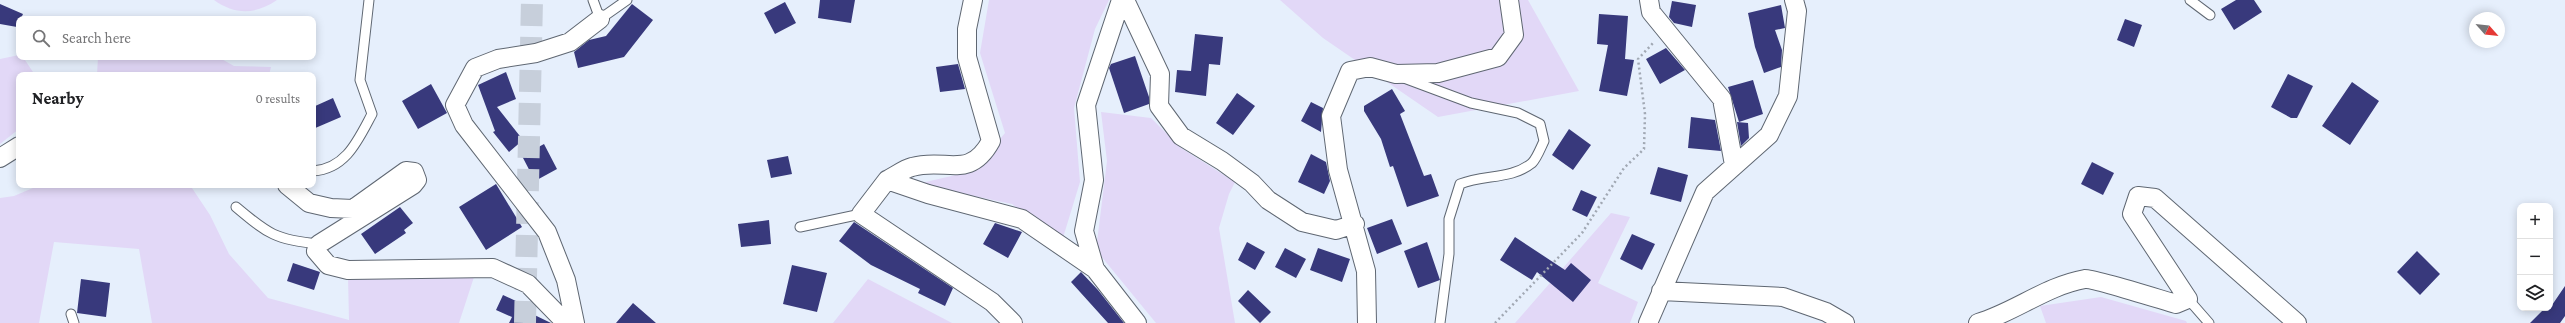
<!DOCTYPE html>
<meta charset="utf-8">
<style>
body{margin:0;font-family:"Crimson Pro",serif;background:#f6f6f6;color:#202124}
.controls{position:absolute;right:12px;bottom:12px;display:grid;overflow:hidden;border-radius:8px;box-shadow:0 2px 10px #0003}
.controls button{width:36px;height:36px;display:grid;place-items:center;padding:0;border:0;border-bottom:1px solid #e0e0e0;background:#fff;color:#202124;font:20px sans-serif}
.compass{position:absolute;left:2469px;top:12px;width:36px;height:36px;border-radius:50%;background:#fff;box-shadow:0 2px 10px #0003;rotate:117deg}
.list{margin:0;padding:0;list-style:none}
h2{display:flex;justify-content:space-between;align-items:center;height:52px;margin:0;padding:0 16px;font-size:17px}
h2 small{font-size:13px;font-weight:400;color:#757577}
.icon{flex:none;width:22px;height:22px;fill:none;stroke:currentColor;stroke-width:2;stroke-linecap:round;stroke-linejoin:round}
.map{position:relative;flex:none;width:2565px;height:323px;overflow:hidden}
.search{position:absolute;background:#fff;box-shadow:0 2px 10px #0003;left:16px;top:16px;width:300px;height:44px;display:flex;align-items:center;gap:10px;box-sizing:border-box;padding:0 14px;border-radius:8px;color:#757577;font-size:15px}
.panel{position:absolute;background:#fff;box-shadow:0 2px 10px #0003;left:16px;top:72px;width:300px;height:116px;border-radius:8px}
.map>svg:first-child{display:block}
</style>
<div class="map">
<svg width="2565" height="323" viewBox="0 0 2565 323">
<rect width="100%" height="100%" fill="#e6effc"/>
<path fill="#e2d8f7" d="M 214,0 L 277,0 C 255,15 235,15 214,0 Z
M 989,0 L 1109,0 L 1095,29 L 1074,108 L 1080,182 L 1062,241 L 1012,204 L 917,184 L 973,171 L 1005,133 L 980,53 Z
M 1280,0 L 1528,0 L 1579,91 L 1438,117 L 1323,38 Z
M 19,55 L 19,57 L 23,57 L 35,75 L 19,75 L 19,129 L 0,144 L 0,59 Z
M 98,57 L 218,57 L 234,66 L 271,67 L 269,75 L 97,75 Z
M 1101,112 L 1151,118 L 1181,148 L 1235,182 L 1229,194 L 1219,228 L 1235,323 L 1156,323 L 1096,250 L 1107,161 Z
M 40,185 L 190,185 L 210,215 L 229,254 L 268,298 L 349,320 L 348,277 L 474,277 L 459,323 L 152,323 L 139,249 L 54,242 L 39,323 L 0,323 L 0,198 L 14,196 Z
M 1611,213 L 1630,217 L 1598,283 L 1638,302 L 1630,323 L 1515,323 Z
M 868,279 L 952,323 L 833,323 Z
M 2101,297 L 2186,321 L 2187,323 L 2046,323 L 2040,306 Z"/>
<path fill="#38397c" d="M 820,0 L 855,0 L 851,23 L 818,18 Z
M 2236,0 L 2254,0 L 2262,12 L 2234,30 L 2221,9 Z
M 1672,1 L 1696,5 L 1692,27 L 1674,23 L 1669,17 Z
M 785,2 L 796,23 L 775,34 L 764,13 Z
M 0,4 L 23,14 L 17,27 L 0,24 Z
M 632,4 L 653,20 L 624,57 L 578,68 L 574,52 L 589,40 L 606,36 Z
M 1781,5 L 1785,28 L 1775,30 L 1782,50 L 1781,67 L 1764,73 L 1755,47 L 1748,13 Z
M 1599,14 L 1628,16 L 1625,59 L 1634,60 L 1627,96 L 1599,91 L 1608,45 L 1597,44 Z
M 2125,19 L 2142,25 L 2134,47 L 2117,40 Z
M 1195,34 L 1223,37 L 1220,65 L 1209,64 L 1206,96 L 1175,92 L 1177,70 L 1191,71 Z
M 1666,48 L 1685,70 L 1660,84 L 1646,59 Z
M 1135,56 L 1149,97 L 1149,104 L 1124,113 L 1109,68 L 1111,64 Z
M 958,64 L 965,89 L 940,92 L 936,67 Z
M 506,72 L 516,99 L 497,107 L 523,140 L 509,152 L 493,132 L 495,131 L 478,85 Z
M 2288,74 L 2313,86 L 2297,118 L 2291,118 L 2271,107 Z
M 1753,80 L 1763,114 L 1739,122 L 1728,87 Z
M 2352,82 L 2379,101 L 2350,145 L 2322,126 Z
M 431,84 L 447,113 L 418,129 L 402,101 Z
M 1392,89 L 1405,111 L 1400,114 L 1424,176 L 1431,174 L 1439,196 L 1407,207 L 1393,166 L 1390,167 L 1381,139 L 1364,111 L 1364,106 Z
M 1237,93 L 1255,106 L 1233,135 L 1216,123 Z
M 333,98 L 341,117 L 313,129 L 313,107 Z
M 1311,102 L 1323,108 L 1321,132 L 1301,121 Z
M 1691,117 L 1715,120 L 1721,151 L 1688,148 Z
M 1737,122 L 1748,123 L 1749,138 L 1741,146 Z
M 1569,129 L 1591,145 L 1573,170 L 1552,155 Z
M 544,144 L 557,169 L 535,181 L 522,156 Z
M 1311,154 L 1326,162 L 1330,181 L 1324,194 L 1298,182 Z
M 788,156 L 792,174 L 771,178 L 767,160 Z
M 2092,162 L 2114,173 L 2103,195 L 2081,184 Z
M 1658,167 L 1688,175 L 1681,202 L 1650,194 Z
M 496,184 L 522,227 L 486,250 L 459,207 Z
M 1581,190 L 1597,197 L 1587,217 L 1572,210 Z
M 400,207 L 413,223 L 404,230 L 406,233 L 375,254 L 361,234 Z
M 1392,219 L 1402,244 L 1377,254 L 1367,228 Z
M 769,220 L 771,244 L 741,247 L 738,224 Z
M 854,222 L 953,288 L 945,306 L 918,293 L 920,289 L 871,265 L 839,241 Z
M 995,223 L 1022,232 L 1008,258 L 983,244 Z
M 1632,234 L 1655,244 L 1642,270 L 1620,259 Z
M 1515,237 L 1565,270 L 1571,263 L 1591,280 L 1573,302 L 1537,272 L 1532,280 L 1500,260 Z
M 1247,242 L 1265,252 L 1255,270 L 1238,260 Z
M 1427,242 L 1440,280 L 1418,288 L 1404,251 Z
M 1285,248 L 1306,259 L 1296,278 L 1275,267 Z
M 1318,248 L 1350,259 L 1342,282 L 1310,270 Z
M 2417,251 L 2440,274 L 2420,295 L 2397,272 Z
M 293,263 L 320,272 L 314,290 L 287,281 Z
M 792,265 L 827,273 L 817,312 L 783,304 Z
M 1081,272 L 1098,290 L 1124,323 L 1108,323 L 1071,282 Z
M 81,279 L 110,283 L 106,317 L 77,313 Z
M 2565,286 L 2565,316 L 2560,323 L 2530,323 L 2545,308 L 2550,308 Z
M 1248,290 L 1271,312 L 1260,323 L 1238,301 Z
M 503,295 L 518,302 L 513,314 L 516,306 L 551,323 L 509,323 L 512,317 L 496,310 Z
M 633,303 L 656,323 L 616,323 Z"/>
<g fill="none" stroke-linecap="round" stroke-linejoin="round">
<path stroke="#c7cfdb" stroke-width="22" stroke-dasharray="22 11" stroke-linecap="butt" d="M 525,323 L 532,0"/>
<g stroke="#5f6772" stroke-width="11">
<path id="lane" d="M 593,0 L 600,19 L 627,0
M 2190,0 L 2210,15
M 1404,78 L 1471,103 L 1518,113 L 1540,124 L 1544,141 C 1541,147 1537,158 1532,163 C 1511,180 1484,174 1460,184 L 1449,219 L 1449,254 L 1440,323
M 313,171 C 346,169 358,140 372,114 L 360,80 L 369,0
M 236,207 C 268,234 276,240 319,244
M 800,227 L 861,214
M 2188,299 L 2209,323
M 71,314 L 74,323"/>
</g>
<g stroke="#5f6772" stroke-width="20">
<path id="street" d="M 1125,0 L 1160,74 L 1159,106 L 1181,136 L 1222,161 L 1252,183 L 1268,200 L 1302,222 L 1336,230 L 1355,224
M 1649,0 L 1651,12 L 1722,99 L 1734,165
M 0,158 L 19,146
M 887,180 C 895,176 904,169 912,167 C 946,157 969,181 991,141 L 967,57 L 967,29 L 973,0
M 287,185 L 309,203 L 331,208 L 353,209 L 406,171 L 414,172 L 417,180 L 413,185 L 319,244 L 316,251 L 328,265 L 348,270 L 493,268 L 528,284 L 566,323
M 1095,269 L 1084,231 L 1094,180 L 1086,105 L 1121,0
M 1661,291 L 1783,297 L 1826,312 L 1845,323
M 575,323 L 566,280 L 547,232 L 464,125 L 455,105 L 475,68 L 498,59 L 536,53 L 570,42 L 600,19
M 1013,323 L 992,302 L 861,214 L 887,180 L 928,194 L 1022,219 L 1095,269 L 1137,323
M 1367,323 L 1366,271 L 1338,170 L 1331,116 L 1350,71 L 1370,67 L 1396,74 L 1438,73 L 1498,57 L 1514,35 L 1509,0
M 1648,323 L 1705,192 L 1769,135 L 1788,96 L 1797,11 L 1794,0
M 1978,323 C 2015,312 2046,286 2085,279 C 2093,278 2162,300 2176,304 L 2188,299 L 2132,214 L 2138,196 L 2155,198 L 2297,323"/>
</g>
<path stroke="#a1a8b3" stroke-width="2.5" stroke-dasharray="2 3" stroke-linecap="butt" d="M 1495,323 L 1582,233 L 1624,168 L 1644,149 L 1645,114 L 1638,59 L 1654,42"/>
<use href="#lane" stroke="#fff" stroke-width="9"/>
<use href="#street" stroke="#fff" stroke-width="18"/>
</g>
</svg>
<div class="controls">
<button>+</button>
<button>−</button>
<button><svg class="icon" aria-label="layers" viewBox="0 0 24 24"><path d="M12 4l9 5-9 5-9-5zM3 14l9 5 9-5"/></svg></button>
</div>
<svg class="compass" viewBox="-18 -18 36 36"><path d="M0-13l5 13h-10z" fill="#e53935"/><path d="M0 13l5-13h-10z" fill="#757577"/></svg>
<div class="search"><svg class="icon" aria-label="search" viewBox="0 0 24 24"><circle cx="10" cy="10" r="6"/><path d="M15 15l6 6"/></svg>Search here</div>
<section class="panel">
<h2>Nearby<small>0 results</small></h2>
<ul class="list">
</ul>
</section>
</div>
